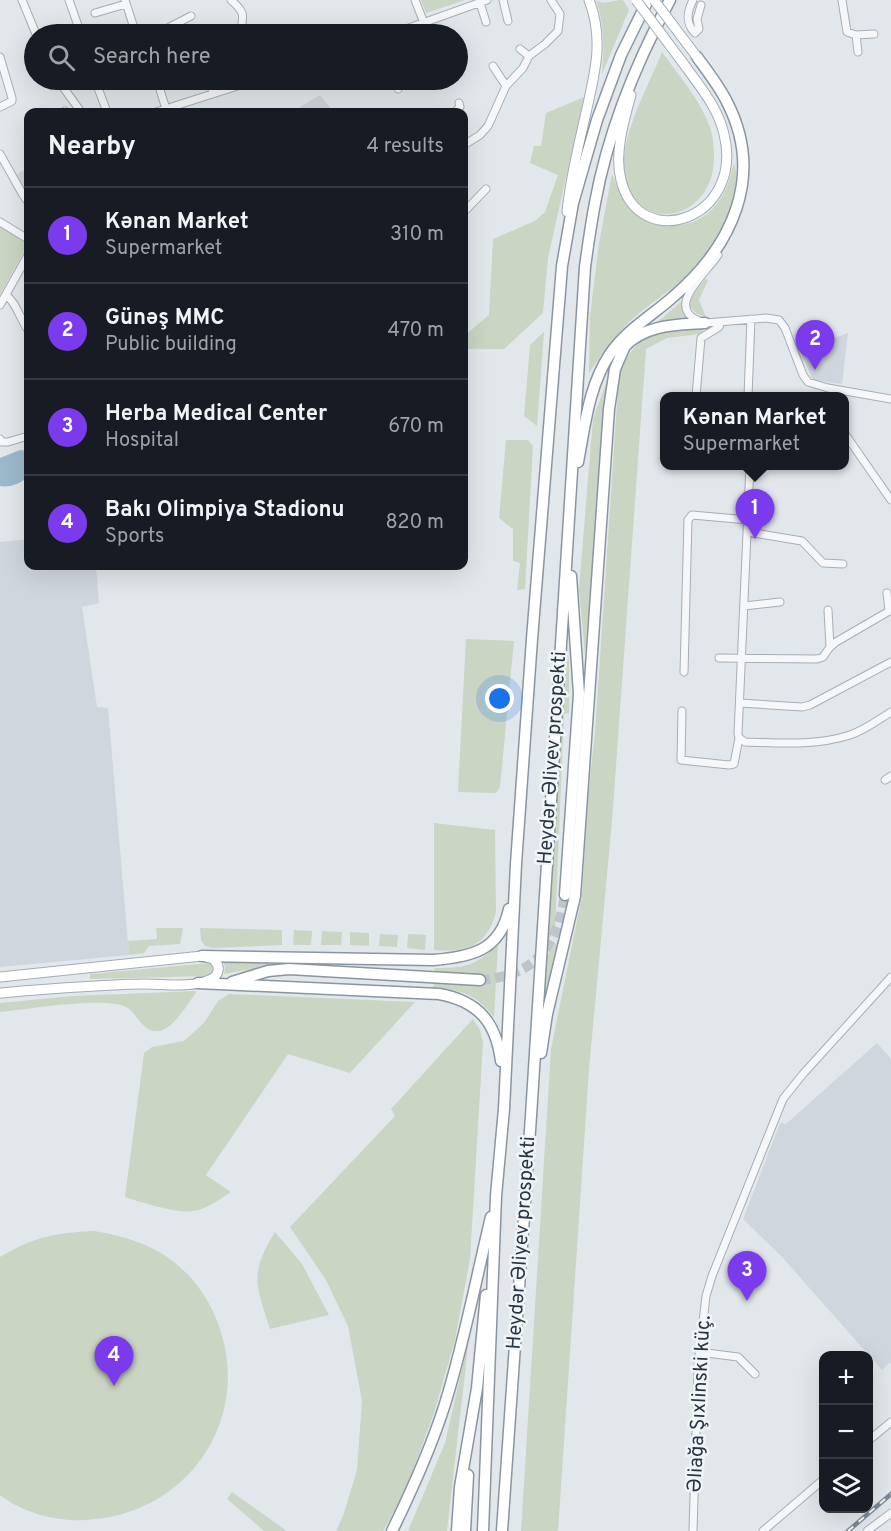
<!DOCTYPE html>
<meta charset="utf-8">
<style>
body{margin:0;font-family:Overpass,sans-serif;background:#20242c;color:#f1f3f6}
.controls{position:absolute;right:18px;bottom:18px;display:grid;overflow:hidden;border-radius:12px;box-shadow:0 6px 24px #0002}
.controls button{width:54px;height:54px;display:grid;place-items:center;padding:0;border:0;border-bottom:2px solid #363941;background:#171b24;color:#f1f3f6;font:30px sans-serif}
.you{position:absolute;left:500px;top:699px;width:21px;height:21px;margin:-15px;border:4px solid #fff;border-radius:50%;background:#1a73e8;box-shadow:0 0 0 9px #1a73e833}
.badge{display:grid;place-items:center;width:39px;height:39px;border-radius:50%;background:#7c3aed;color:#fff;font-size:20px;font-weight:700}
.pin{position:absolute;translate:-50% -50px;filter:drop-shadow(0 2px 3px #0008)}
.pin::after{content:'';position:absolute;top:32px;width:21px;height:18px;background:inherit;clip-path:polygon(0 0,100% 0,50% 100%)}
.popup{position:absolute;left:660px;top:392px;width:189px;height:78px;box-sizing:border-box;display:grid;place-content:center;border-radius:12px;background:#171b24;filter:drop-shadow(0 2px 4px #0005);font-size:20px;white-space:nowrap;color:#9ea1a6}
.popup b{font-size:22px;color:#f1f3f6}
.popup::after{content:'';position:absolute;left:50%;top:100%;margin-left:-12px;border:12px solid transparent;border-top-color:#171b24}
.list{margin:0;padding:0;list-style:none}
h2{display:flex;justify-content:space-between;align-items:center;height:78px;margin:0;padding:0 24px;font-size:26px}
h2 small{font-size:20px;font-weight:400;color:#9ea1a6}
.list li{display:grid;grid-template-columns:39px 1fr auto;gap:18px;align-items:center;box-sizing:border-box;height:96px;padding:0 24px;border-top:2px solid #363941}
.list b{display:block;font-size:22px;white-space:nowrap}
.list p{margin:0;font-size:20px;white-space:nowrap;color:#9ea1a6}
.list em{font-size:20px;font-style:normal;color:#9ea1a6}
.icon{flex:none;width:33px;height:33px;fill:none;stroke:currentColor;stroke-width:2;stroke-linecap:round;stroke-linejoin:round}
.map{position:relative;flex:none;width:891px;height:1531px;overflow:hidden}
.search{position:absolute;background:#171b24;box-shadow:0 6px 24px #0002;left:24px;top:24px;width:444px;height:66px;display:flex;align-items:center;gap:15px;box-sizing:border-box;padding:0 21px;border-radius:33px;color:#9ea1a6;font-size:22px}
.panel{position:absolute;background:#171b24;box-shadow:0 6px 24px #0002;left:24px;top:108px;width:444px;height:462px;border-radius:12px}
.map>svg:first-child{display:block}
</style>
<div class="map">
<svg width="891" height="1531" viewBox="0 0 891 1531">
<rect width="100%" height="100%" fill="#e2e7eb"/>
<path fill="#d0d6dd" d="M 320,95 L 334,112 L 292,112 Z
M 28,168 L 28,197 L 17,174 Z
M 848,333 L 842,384 L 813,380 L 800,351 Z
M 28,539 L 28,566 L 96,566 L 99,603 L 82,607 L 97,707 L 108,708 L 129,955 L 0,967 L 0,542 Z
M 877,1043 L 891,1059 L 891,1362 L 882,1370 L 782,1257 L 743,1219 L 780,1123 L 786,1124 Z"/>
<path fill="#cad5c3" d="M 421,0 L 465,0 L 426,13 Z
M 596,0 C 605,6 612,0 623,0 L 629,10 L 602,74 C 604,46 605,27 596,0 Z
M 662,52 C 680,77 701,101 711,130 C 713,138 714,148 714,157 C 714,225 630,236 624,169 C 621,134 649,85 662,52 Z
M 584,97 L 548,258 L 543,313 L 504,349 L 464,349 L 464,336 L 489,315 L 493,239 L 535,221 L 545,212 L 558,175 L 530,163 L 534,146 L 541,146 L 546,113 Z
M 734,163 C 735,168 737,175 737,181 C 735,209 711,255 690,274 C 669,292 645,306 625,326 C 611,340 600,357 589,373 L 590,316 L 599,243 L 612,174 C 617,185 621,198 629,207 C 651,233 695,232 716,205 C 726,193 730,178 734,163 Z
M 0,226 L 28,244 L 0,295 Z
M 705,279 L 708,280 L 699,300 L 706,317 L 697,314 L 689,306 L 689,299 Z
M 682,301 L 683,312 L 690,320 L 654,325 Z
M 707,326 L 700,334 L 667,338 L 646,349 L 612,821 L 589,1069 L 558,1531 L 521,1531 L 551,1049 L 582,896 L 588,796 L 595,733 L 619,374 C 637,328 664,331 707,326 Z
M 544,332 L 537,426 L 524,416 L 530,345 Z
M 609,375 L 585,655 L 579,589 L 593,419 Z
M 506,440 L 528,440 L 533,446 L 525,589 L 517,590 L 520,563 L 513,561 L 513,529 L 499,518 Z
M 564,623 L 569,663 L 569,713 L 564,714 L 555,929 L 547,943 Z
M 466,639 L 514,641 L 500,787 L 496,793 L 458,792 Z
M 434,823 L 495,830 L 496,912 C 487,946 466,953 434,950 Z
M 156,928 L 183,928 L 180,944 L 149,946 L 144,953 L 129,955 L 128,941 L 157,939 Z
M 200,928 L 282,930 L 282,945 L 213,948 L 205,946 L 201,940 Z
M 294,930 L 312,931 L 311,945 L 293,945 Z
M 322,931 L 342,932 L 341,945 L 321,945 Z
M 350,932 L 369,933 L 369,946 L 350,945 Z
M 380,934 L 398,935 L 397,947 L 379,946 Z
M 408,934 L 426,935 L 425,950 L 407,948 Z
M 560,938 L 543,1002 L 546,957 Z
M 498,944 L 494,1017 C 475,994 463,990 433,988 L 434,983 L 485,985 L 482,974 L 434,974 L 435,968 C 466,968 475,966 498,944 Z
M 223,961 L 279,961 L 279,964 L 224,974 L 225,967 Z
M 210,963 L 213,964 L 215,971 L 208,976 L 90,979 L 90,974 Z
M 197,991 C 189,1002 174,1028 160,1031 C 141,1034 138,1011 124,1006 C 99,997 29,1009 0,1012 L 0,1003 L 73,996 Z
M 229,994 L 415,1002 L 350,1073 L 288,1054 L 206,1175 L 231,1192 C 220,1199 207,1209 193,1211 C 177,1214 141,1202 125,1197 L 144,1053 L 152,1047 L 184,1041 L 204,1023 L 218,1001 Z
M 473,1019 L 480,1030 L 483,1043 L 470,1259 L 455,1340 L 434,1413 L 405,1492 L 383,1531 L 336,1531 L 343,1516 L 357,1470 L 362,1401 L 348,1326 L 326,1280 L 290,1227 L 395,1116 L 391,1109 Z
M 94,1231 C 117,1235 138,1240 159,1252 C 183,1265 204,1290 215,1316 C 257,1413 191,1515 86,1520 C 57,1522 23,1513 0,1495 L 0,1257 C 34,1237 54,1233 94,1231 Z
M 275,1232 L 302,1264 L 329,1315 L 270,1329 C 256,1285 249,1274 275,1232 Z
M 469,1338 L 447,1531 L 408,1531 L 445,1443 Z
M 232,1492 L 287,1531 L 264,1531 L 227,1499 Z"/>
<path fill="#9cb9cc" d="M 20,450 L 28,451 L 28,477 C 21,483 10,488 0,486 L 0,458 Z"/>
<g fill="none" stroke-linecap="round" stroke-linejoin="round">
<path stroke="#bdc4ca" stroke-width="10" stroke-dasharray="10 5" stroke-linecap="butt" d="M 480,980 C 535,976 557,947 565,895"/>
<g stroke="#a7aeb6" stroke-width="9">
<path id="minor" d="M 22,0 L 36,34
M 69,0 L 81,34
M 125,0 L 136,34
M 231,0 C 247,14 243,16 240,34
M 415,0 L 424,23
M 503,0 L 508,21
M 693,0 C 687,12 685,23 695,33 L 699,29 L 697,19 L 701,5
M 842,0 L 847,32 L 856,35 L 874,34
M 480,3 L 486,22
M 95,13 L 126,4
M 156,34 L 191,16
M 392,34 L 487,0
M 856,35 L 858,52
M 520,49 L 529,56
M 493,66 L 506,86
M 58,80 L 81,112
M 95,80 L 107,112
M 157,80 L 166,109
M 209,80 L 213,93
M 398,89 L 399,80
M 0,107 L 12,101 L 12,98 L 0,57
M 65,111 L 66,112
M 156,112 L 256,80
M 455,112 L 460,107 L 459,103
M 464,145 L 480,135 L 488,126 L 506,86 L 523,68 L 529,56 L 545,44 L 558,31 L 560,14 L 551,0
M 0,154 L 23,195 L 28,202
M 464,212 L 486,189
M 0,222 L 28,239
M 718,255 C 706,274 660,310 705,323 L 766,318 L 779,320 L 785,328 L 803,375 L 808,382 L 828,388 L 891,399
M 6,295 C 16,302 20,319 28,330
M 0,305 L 28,255
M 696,396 L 701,338 L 719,327 L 721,322
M 748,396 L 751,319
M 845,434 L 891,500
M 0,439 L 2,442 L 8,442 L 28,436
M 748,532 L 802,541 L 823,563 L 843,564
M 887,593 L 889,611
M 744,606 L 780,602
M 828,610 L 830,647
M 719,658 L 817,659 L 823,657 L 830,647 L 836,642 L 891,610
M 684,672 L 688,520 L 692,515 L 748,520
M 740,703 L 802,707 L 810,705 L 891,662
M 682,711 L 681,760 L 729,765 L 734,764 L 739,738 L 738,734 L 750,466
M 739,738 L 745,742 C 780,743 816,746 850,735 C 865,730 878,720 891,712
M 885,780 L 891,776
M 699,1352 L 738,1357 L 755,1374
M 868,1441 L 891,1422
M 693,1531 L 698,1365 L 706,1296 L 712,1276 L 783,1099 L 803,1074 L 891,977
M 763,1531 L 824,1479
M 867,1531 L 891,1513"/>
</g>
<g stroke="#a1adb7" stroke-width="11">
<path id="major" d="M 631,95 C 624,120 614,154 621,180 C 639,254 745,220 724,134 C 718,108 701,88 686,67
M 567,212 C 570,180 578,148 585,117 C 594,76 605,41 589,0
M 0,977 L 202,956 L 213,959 C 221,966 220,976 209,980 C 189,989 161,983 140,984 C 93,985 47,989 0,993"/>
</g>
<g stroke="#8996a2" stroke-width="13">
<path id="highway" d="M 624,347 C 646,324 676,325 705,323
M 578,462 C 585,425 589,385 610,354 C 626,330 653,315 674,296 C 732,246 765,176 727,102 C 719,86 708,72 697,57
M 565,895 L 579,694 L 571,576
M 202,956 L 433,960 C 471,957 500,951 509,909
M 232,982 L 268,971 L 289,969 L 480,980
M 198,983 L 439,994 C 478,1001 496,1022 501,1061
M 541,1053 L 547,1014 L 575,896 L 609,409 L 615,369 L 628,339
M 392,1531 C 412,1490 431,1448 445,1404 C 464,1343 476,1279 491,1217
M 457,1531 L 460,1487 L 477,1388 L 486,1295
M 465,1531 L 468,1475
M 483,1531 L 496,1196 L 504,1109 L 516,864 L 532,639 L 562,266 L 573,203 L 597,120 L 621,55 L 648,0
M 502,1531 L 531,1116 L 585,267 C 588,245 591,224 595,203 C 608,132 636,63 670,0"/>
</g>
<use href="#minor" stroke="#f5f7f9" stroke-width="7"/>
<use href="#major" stroke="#fff" stroke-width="9"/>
<use href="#highway" stroke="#fff" stroke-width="10"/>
<g stroke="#7b8895" stroke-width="4.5">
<path id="rail" d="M 848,1531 L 891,1494"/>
</g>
<use href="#rail" stroke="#f2f5f8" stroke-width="2" stroke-dasharray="7" stroke-linecap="butt"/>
<g stroke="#a1adb7" stroke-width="11" stroke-linecap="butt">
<path id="major-bridge" d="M 636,0 L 686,67
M 654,0 L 697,57"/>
</g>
<use href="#major-bridge" stroke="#fff" stroke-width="9"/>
</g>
<g text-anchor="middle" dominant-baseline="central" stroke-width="5" stroke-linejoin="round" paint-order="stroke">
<g font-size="20" fill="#293644" stroke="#f2f5f8">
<text transform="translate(553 758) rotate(-86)">Heydər Əliyev prospekti</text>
<text transform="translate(522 1243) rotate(-86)">Heydər Əliyev prospekti</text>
<text transform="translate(700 1404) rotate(-87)">Əliağa Şıxlinski küç.</text>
</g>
</g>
</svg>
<div class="controls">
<button>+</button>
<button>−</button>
<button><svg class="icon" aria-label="layers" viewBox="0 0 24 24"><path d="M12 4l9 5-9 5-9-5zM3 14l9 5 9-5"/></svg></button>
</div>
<div class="you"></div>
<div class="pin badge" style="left:755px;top:539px">1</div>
<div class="popup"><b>Kənan Market</b>Supermarket</div>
<div class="pin badge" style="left:815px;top:370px">2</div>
<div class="pin badge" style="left:747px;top:1301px">3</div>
<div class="pin badge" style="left:114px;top:1386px">4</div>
<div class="search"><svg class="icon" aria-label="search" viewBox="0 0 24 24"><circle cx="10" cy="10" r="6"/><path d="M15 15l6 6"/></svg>Search here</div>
<section class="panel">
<h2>Nearby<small>4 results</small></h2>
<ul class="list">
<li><span class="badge">1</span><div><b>Kənan Market</b><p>Supermarket</p></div><em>310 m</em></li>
<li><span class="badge">2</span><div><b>Günəş MMC</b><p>Public building</p></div><em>470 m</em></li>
<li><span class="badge">3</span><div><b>Herba Medical Center</b><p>Hospital</p></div><em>670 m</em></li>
<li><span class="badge">4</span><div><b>Bakı Olimpiya Stadionu</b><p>Sports</p></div><em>820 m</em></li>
</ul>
</section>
</div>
